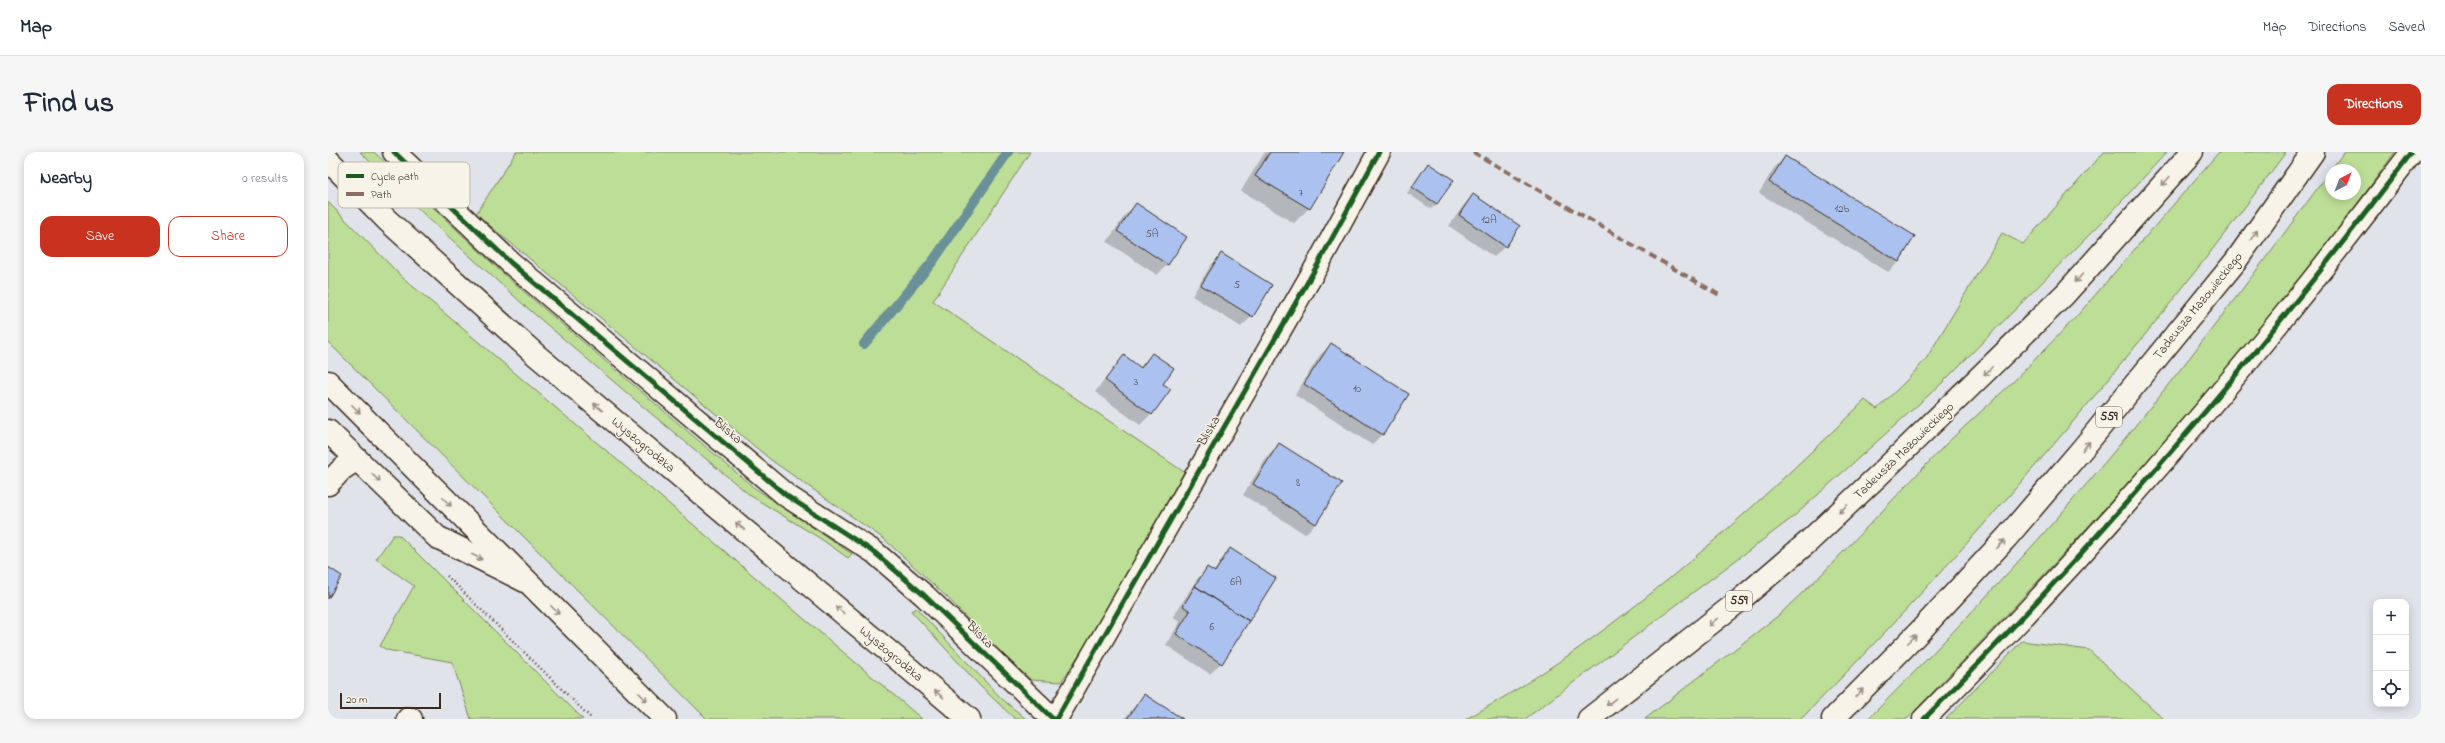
<!DOCTYPE html>
<meta charset="utf-8">
<style>
body{margin:0;font-family:"Indie Flower",sans-serif;background:#f6f6f7;color:#1f2937}
.controls{position:absolute;right:12px;bottom:12px;display:grid;overflow:hidden;border-radius:8px;box-shadow:0 2px 10px #0003}
.controls button{width:36px;height:36px;display:grid;place-items:center;padding:0;border:0;border-bottom:1px solid #e0e1e3;background:#fff;color:#1f2937;font:20px sans-serif}
.compass{position:absolute;left:1997px;top:12px;width:36px;height:36px;border-radius:50%;background:#fff;box-shadow:0 2px 10px #0003;rotate:42deg}
.scale{position:absolute;left:12px;bottom:10px;width:101px;box-sizing:border-box;padding-left:4px;border:2px solid #3b2a1e;border-top:0;font-size:11px;line-height:14px;white-space:nowrap;color:#3b2a1e;-webkit-text-stroke:3px #f7f3e8;paint-order:stroke}
.list{margin:0;padding:0;list-style:none}
h2{display:flex;justify-content:space-between;align-items:center;height:52px;margin:0;padding:0 16px;font-size:17px}
h2 small{font-size:13px;font-weight:400;color:#747a83}
.actions{display:flex;gap:8px;padding:12px 16px}
.actions a{flex:1;padding:9px 0;border:1px solid #c8321e;border-radius:12px;text-align:center;font-size:14px;color:#c8321e}
.actions .main{background:#c8321e;color:#fff}
.icon{flex:none;width:22px;height:22px;fill:none;stroke:currentColor;stroke-width:2;stroke-linecap:round;stroke-linejoin:round}
.map{position:relative;flex:none;width:2093px;height:567px;overflow:hidden;border-radius:12px}
header{display:flex;align-items:center;gap:24px;box-sizing:border-box;height:56px;padding:0 20px;background:#fff;border-bottom:1px solid #e0e1e3}
header strong{font-size:19px}
nav{display:flex;gap:22px;margin-inline-start:auto;font-size:14px}
.intro{display:flex;align-items:center;justify-content:space-between;box-sizing:border-box;height:96px;padding:0 24px}
h1{margin:0;font-size:28px}
.button{padding:10px 18px;border-radius:12px;background:#c8321e;color:#fff;font-size:14px;font-weight:700}
main{display:flex;gap:24px;padding:0 24px}
aside{flex:1;background:#fff;border-radius:12px;box-shadow:0 2px 10px #0003}
.map>svg:first-child{display:block}
</style>
<header>
<strong>Map</strong>
<nav><a>Map</a><a>Directions</a><a>Saved</a></nav>
</header>
<div class="intro"><h1>Find us</h1><a class="button">Directions</a></div>
<main>
<aside>
<h2>Nearby<small>0 results</small></h2>
<ul class="list">
</ul>
<div class="actions"><a class="main">Save</a><a>Share</a></div>
</aside>
<div class="map">
<svg width="2093" height="567" viewBox="0 0 2093 567">
<rect width="100%" height="100%" fill="#e0e4ea"/>
<filter id="ink" filterUnits="userSpaceOnUse"><feTurbulence type="fractalNoise" baseFrequency=".025" numOctaves="2"/><feDisplacementMap in="SourceGraphic" scale="8" xChannelSelector="R" yChannelSelector="G"/><feConvolveMatrix kernelMatrix="1 2 1 2 8 2 1 2 1" color-interpolation-filters="sRGB"/></filter>
<g filter="url(#ink)">
<path fill="#bdde97" stroke="#7c845a" fill-rule="evenodd" d="M 32,0 L 46,0 L 180,126 L 425,335 L 524,402 L 520,406 L 493,387 L 423,344 L 326,264 L 197,154 L 102,68 Z
M 188,0 L 702,0 L 605,149 L 856,320 L 764,483 L 733,530 L 703,528 L 657,486 L 619,445 L 556,387 L 443,308 L 148,62 Z
M 1776,0 L 1839,0 L 1780,64 L 1613,232 L 1464,366 L 1197,567 L 1138,567 C 1286,486 1417,365 1537,248 L 1549,257 L 1578,229 L 1598,207 L 1674,81 L 1695,92 Z
M 1891,0 L 1958,0 C 1810,201 1648,390 1473,567 L 1317,567 L 1451,463 L 1495,421 L 1619,291 L 1685,230 L 1748,165 Z
M 2016,0 L 2067,0 C 1922,203 1752,388 1579,567 L 1540,567 C 1617,490 1692,410 1763,327 C 1852,222 1935,111 2016,0 ZM 2003,18 L 2027,18 L 2027,42 L 2003,42 Z
M 0,50 L 74,125 L 594,567 L 379,567 L 0,190 Z
M 65,383 L 71,383 L 255,567 L 143,567 L 124,510 L 59,498 L 52,494 L 86,434 L 48,407 Z
M 588,456 L 673,546 L 698,567 L 687,567 L 652,534 L 583,459 Z
M 1694,489 L 1761,498 L 1836,567 L 1618,567 Z"/>
<path fill="#0003" d="M 937,0 L 1015,0 L 981,56 L 966,71 L 913,39 Z
M 1457,5 L 1571,110 L 1560,120 L 1431,41 L 1446,16 Z
M 1100,12 L 1109,52 L 1103,57 L 1079,41 Z
M 1145,43 L 1177,94 L 1166,105 L 1121,74 L 1135,54 Z
M 808,52 L 858,85 L 839,113 L 829,123 L 779,90 L 798,62 Z
M 893,103 L 924,164 L 913,175 L 864,144 L 883,113 Z
M 1003,193 L 1054,282 L 1044,293 L 967,243 L 992,203 Z
M 824,202 L 833,232 L 823,262 L 812,273 L 767,240 L 796,204 L 811,216 Z
M 951,292 L 1013,331 L 987,372 L 977,382 L 915,343 L 940,303 Z
M 902,398 L 947,426 L 893,511 L 882,522 L 838,493 L 852,470 L 845,465 L 869,427 L 880,416 L 885,420 Z
M 816,543 L 853,567 L 796,567 Z"/>
<g fill="none" stroke-linecap="round" stroke-linejoin="round">
<path stroke="#699197" stroke-width="10" d="M 536,192 L 605,109 L 680,0"/>
</g>
<path fill="#abc2f0" stroke="#3b2a1e" d="M 942,0 L 1016,0 L 982,57 L 927,24 Z
M 1457,4 L 1587,84 L 1571,110 L 1441,30 Z
M 1100,11 L 1126,28 L 1109,52 L 1084,35 Z
M 1145,42 L 1192,74 L 1178,95 L 1131,63 Z
M 808,51 L 859,85 L 840,113 L 789,79 Z
M 893,101 L 944,133 L 925,165 L 873,133 Z
M 1003,191 L 1081,242 L 1055,283 L 976,232 Z
M 824,201 L 846,216 L 835,232 L 843,237 L 824,263 L 777,228 L 796,203 L 813,216 Z
M 951,291 L 1014,331 L 988,372 L 925,332 Z
M 902,396 L 948,426 L 921,469 L 867,434 L 879,415 L 887,420 Z
M 0,415 L 14,424 L 0,447 Z
M 867,434 L 921,469 L 894,512 L 848,482 L 862,459 L 855,454 Z
M 816,542 L 855,567 L 799,567 Z"/>
<g fill="none" stroke-linecap="round" stroke-linejoin="round">
<g stroke="#3b2a1e" stroke-width="25">
<path id="minor" d="M 66,0 L 183,111 L 459,344 L 546,400 L 597,444 L 725,567
M 0,279 L 109,385 L 197,429
M 0,332 L 14,317 L 29,307
M 80,567 L 83,567
M 728,567 L 990,112 L 1051,0
M 1596,567 C 1772,390 1934,199 2084,0"/>
</g>
<g stroke="#3b2a1e" stroke-width="25">
<path id="major" d="M 0,8 L 59,68 L 208,203 L 641,567
M 0,230 L 337,567
M 1261,567 L 1412,448 L 1480,390 L 1553,321 L 1737,142 L 1864,0
M 1505,567 L 1592,479 L 1679,385 L 1755,296 L 1907,110 L 1985,0"/>
</g>
<path stroke="#3b2a1e" stroke-width="2.5" stroke-dasharray="1 3" stroke-linecap="butt" d="M 119,424 L 264,567"/>
<use href="#minor" stroke="#f7f3e8" stroke-width="22"/>
<use href="#major" stroke="#f7f3e8" stroke-width="22"/>
<path stroke="#8d6e63" stroke-width="4" stroke-dasharray="8 4" stroke-linecap="butt" d="M 1145,0 L 1393,144"/>
<g stroke="#f7f3e8" stroke-width="8">
<path id="cycleway" d="M 66,0 L 183,111 L 459,344 L 546,400 L 597,444 L 725,567
M 728,567 L 990,112 L 1051,0
M 1596,567 C 1772,390 1934,199 2084,0"/>
</g>
<use href="#cycleway" stroke="#1b5e20" stroke-width="5"/>
</g>
<defs><path id="oneway-shaft" d="M-6 0H5M1.5-3L5.5 0L1.5 3" fill="none" stroke-width="1.6" stroke-linecap="round" stroke-linejoin="round"/></defs>
<g stroke="#998e83">
<use href="#oneway-shaft" transform="translate(1838 29) rotate(132)"/>
<use href="#oneway-shaft" transform="translate(1926 83) rotate(-54)"/>
<use href="#oneway-shaft" transform="translate(1751 126) rotate(132)"/>
<use href="#oneway-shaft" transform="translate(1660 219) rotate(135)"/>
<use href="#oneway-shaft" transform="translate(270 255) rotate(-140)"/>
<use href="#oneway-shaft" transform="translate(28 257) rotate(45)"/>
<use href="#oneway-shaft" transform="translate(1758 294) rotate(-51)"/>
<use href="#oneway-shaft" transform="translate(48 326) rotate(44)"/>
<use href="#oneway-shaft" transform="translate(119 350) rotate(45)"/>
<use href="#oneway-shaft" transform="translate(1515 357) rotate(137)"/>
<use href="#oneway-shaft" transform="translate(412 374) rotate(-140)"/>
<use href="#oneway-shaft" transform="translate(1673 392) rotate(-47)"/>
<use href="#oneway-shaft" transform="translate(149 405) rotate(27)"/>
<use href="#oneway-shaft" transform="translate(227 458) rotate(45)"/>
<use href="#oneway-shaft" transform="translate(512 458) rotate(-140)"/>
<use href="#oneway-shaft" transform="translate(1385 470) rotate(141)"/>
<use href="#oneway-shaft" transform="translate(1584 487) rotate(-45)"/>
<use href="#oneway-shaft" transform="translate(1531 541) rotate(-45)"/>
<use href="#oneway-shaft" transform="translate(611 542) rotate(-140)"/>
<use href="#oneway-shaft" transform="translate(315 545) rotate(45)"/>
<use href="#oneway-shaft" transform="translate(1283 550) rotate(143)"/>
</g>
</g>
<g text-anchor="middle" dominant-baseline="central" stroke-width="3" stroke-linejoin="round" paint-order="stroke">
<g font-size="11" fill="#575052">
<text x="973" y="41">7</text>
<text x="1514" y="57">12b</text>
<text x="1161" y="68">12A</text>
<text x="824" y="82">5A</text>
<text x="909" y="133">5</text>
<text x="808" y="230">3</text>
<text x="1029" y="237">10</text>
<text x="970" y="331">8</text>
<text x="908" y="430">6A</text>
<text x="884" y="475">6</text>
</g>
<g fill="#f7f3e8" stroke="#73665b" stroke-width="1">
<rect x="1768" y="255" width="26" height="20" rx="3"/>
<rect x="1398" y="439" width="26" height="20" rx="3"/>
</g>
<g font-size="12" font-weight="bold" fill="#3b2a1e">
<text x="1781" y="265">559</text>
<text x="1411" y="449">559</text>
</g>
<g font-size="13" fill="#3b2a1e" stroke="#f7f3e8">
<text transform="translate(1870 154) rotate(-51)">Tadeusza Mazowieckiego</text>
<text transform="translate(400 279) rotate(40)">Bliska</text>
<text transform="translate(881 279) rotate(-60)">Bliska</text>
<text transform="translate(315 293) rotate(40)">Wyszogrodzka</text>
<text transform="translate(1576 299) rotate(-44)">Tadeusza Mazowieckiego</text>
<text transform="translate(652 483) rotate(45)">Bliska</text>
<text transform="translate(563 502) rotate(40)">Wyszogrodzka</text>
</g>
</g>
<rect x="10" y="10" width="132" height="46" rx="6" fill="#f7f3e8" stroke="#bfb7ab" stroke-width="1"/>
<rect x="18" y="22" width="18" height="4" fill="#1b5e20"/>
<rect x="18" y="40" width="18" height="4" fill="#8d6e63"/>
<g font-size="11" fill="#3b2a1e">
<text x="43" y="28">Cycle path</text>
<text x="43" y="46">Path</text>
</g>
</svg>
<div class="controls">
<button>+</button>
<button>−</button>
<button><svg class="icon" aria-label="locate" viewBox="0 0 24 24"><circle cx="12" cy="12" r="6"/><path d="M12 2v4M12 18v4M2 12h4M18 12h4"/></svg></button>
</div>
<svg class="compass" viewBox="-18 -18 36 36"><path d="M0-13l5 13h-10z" fill="#e53935"/><path d="M0 13l5-13h-10z" fill="#747a83"/></svg>
<div class="scale">20 m</div>
</div>
</main>
